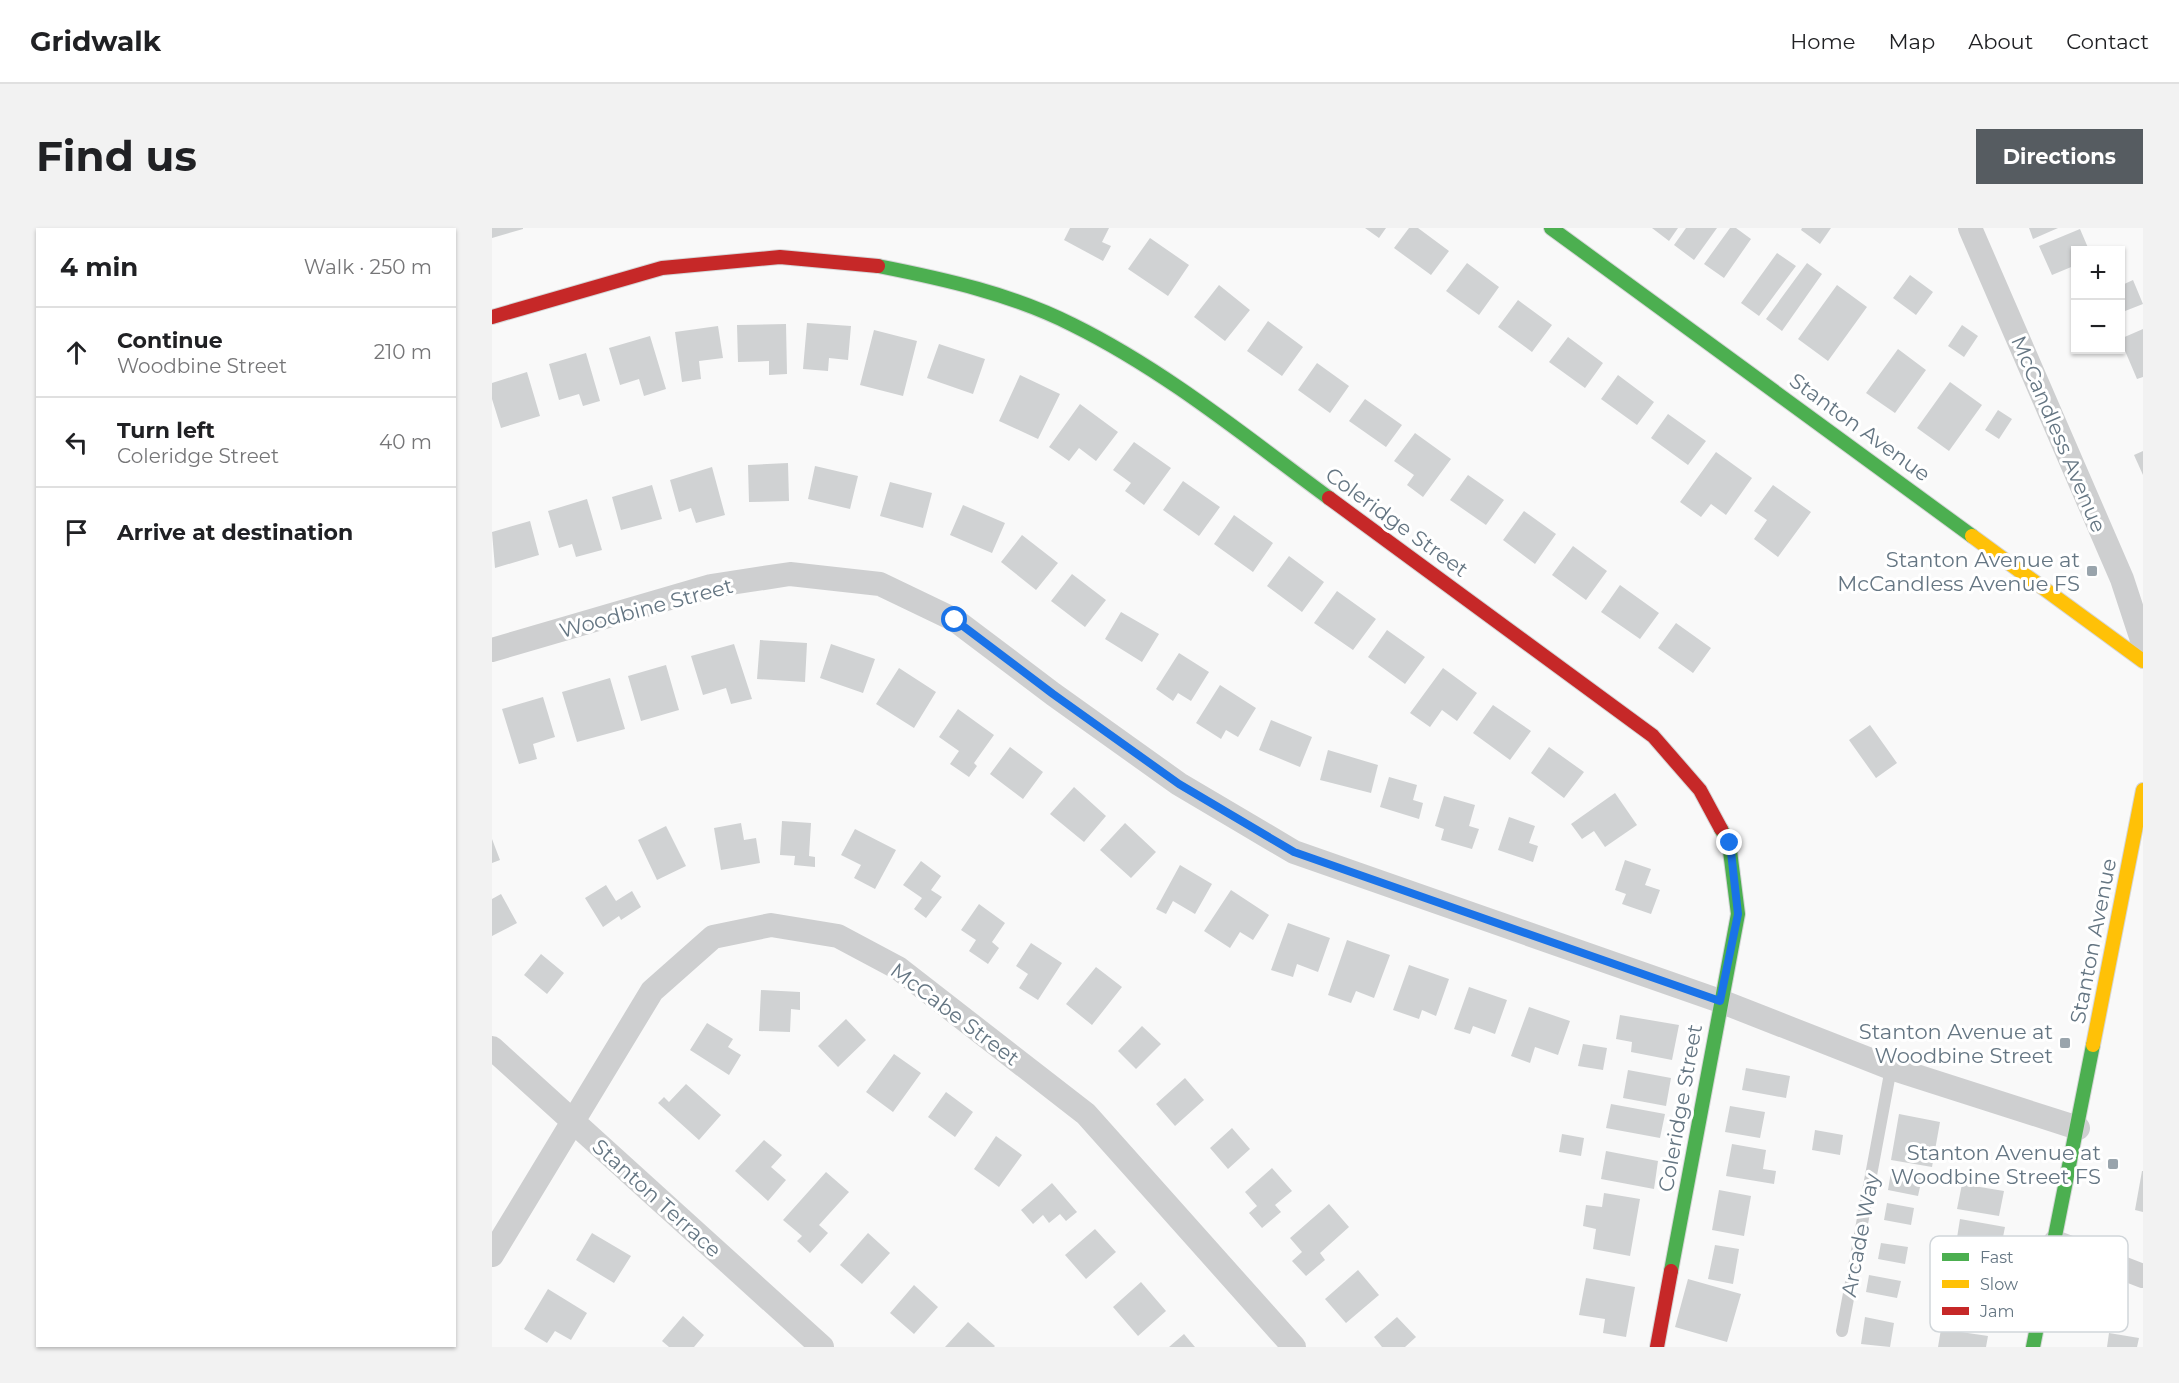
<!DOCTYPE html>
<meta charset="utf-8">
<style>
body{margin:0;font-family:Montserrat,sans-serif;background:#f2f2f2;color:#202124}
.controls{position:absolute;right:18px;top:18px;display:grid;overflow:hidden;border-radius:0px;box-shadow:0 2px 4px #0004}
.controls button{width:54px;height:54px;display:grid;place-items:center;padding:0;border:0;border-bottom:2px solid #e0e0e0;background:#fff;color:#202124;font:30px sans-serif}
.stop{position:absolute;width:18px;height:18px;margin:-14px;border:4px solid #1a73e8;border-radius:50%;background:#fff}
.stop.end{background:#1a73e8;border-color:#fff;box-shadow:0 2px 6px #0008}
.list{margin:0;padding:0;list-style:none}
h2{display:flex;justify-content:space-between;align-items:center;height:78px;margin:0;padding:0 24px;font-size:26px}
h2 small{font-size:20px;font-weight:400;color:#757577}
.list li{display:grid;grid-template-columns:39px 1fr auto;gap:18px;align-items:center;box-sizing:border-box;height:90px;padding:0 24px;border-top:2px solid #e0e0e0}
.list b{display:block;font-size:22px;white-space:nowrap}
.list p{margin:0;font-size:20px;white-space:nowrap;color:#757577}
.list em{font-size:20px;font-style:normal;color:#757577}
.icon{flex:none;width:33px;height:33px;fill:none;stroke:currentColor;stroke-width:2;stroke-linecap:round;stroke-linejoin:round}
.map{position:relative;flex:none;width:1651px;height:1119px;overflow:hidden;border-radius:0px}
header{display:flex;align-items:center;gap:36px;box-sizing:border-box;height:84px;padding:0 30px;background:#fff;border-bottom:2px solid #e0e0e0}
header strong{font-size:28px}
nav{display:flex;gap:33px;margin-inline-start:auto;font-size:21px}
.intro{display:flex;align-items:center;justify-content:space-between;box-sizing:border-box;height:144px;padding:0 36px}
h1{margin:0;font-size:42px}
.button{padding:15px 27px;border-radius:0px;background:#565c61;color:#fff;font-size:21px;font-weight:700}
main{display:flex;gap:36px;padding:0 36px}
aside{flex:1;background:#fff;border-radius:0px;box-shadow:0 2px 4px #0004}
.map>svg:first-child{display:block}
</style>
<header>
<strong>Gridwalk</strong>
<nav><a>Home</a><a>Map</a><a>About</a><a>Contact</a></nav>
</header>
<div class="intro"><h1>Find us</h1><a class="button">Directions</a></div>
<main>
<aside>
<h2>4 min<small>Walk · 250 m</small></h2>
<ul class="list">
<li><svg class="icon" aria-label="ahead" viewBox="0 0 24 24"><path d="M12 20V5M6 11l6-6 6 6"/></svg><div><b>Continue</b><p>Woodbine Street</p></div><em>210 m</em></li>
<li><svg class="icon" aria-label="left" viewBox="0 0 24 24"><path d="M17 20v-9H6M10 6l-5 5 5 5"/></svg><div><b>Turn left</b><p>Coleridge Street</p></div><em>40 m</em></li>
<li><svg class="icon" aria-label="arrive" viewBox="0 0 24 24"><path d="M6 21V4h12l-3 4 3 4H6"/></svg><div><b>Arrive at destination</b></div></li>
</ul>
</aside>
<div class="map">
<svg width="1651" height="1119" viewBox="0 0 1651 1119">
<rect width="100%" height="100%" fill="#f9f9f9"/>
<path fill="#d0d2d3" d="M 0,0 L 31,0 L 31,1 L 0,10 Z
M 578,0 L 617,0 L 610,14 L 619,18 L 611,33 L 572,12 Z
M 873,0 L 894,0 L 887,10 Z
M 917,0 L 926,0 L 957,23 L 939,47 L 902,20 Z
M 1160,0 L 1186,0 L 1177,13 Z
M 1194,0 L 1225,0 L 1202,32 L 1182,17 Z
M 1238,0 L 1244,0 L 1259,11 L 1232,50 L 1212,36 Z
M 1310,0 L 1339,0 L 1328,16 L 1309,2 Z
M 1537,0 L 1566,0 L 1541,11 Z
M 1588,1 L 1597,22 L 1584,22 L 1584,37 L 1560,47 L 1547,18 Z
M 658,10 L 697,37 L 676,68 L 636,41 Z
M 1285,25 L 1304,38 L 1267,88 L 1249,75 Z
M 975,35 L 1007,59 L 987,87 L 954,63 Z
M 1315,35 L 1330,46 L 1290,103 L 1274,91 Z
M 1418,47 L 1441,64 L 1424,87 L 1401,70 Z
M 1641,52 L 1651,76 L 1628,85 L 1628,58 Z
M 727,57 L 758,82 L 733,113 L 702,89 Z
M 1345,57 L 1375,79 L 1336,133 L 1306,111 Z
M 1026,72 L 1060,97 L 1040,124 L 1006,99 Z
M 776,93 L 811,119 L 790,148 L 755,123 Z
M 315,95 L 359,98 L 356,132 L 337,130 L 336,143 L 311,141 Z
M 294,96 L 295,146 L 277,147 L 277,133 L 246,134 L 245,97 Z
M 1470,97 L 1486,108 L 1472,129 L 1456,118 Z
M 226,98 L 231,130 L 207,133 L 209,151 L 190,154 L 183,104 Z
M 1651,101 L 1651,149 L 1645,151 L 1628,111 Z
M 382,102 L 425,113 L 411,168 L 368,157 Z
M 158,108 L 174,161 L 152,168 L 147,151 L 128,157 L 117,120 Z
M 1076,109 L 1111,135 L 1093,160 L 1057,134 Z
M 447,116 L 493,131 L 481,166 L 435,150 Z
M 1406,121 L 1434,142 L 1403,185 L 1374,165 Z
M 94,125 L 108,173 L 91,178 L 87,166 L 67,172 L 57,136 Z
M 825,135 L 857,158 L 838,185 L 806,162 Z
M 35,144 L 48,188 L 9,200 L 0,171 L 0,155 Z
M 528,147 L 568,166 L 546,211 L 507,193 Z
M 1126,147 L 1162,174 L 1145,197 L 1109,171 Z
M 1458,154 L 1490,177 L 1457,223 L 1425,200 Z
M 873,171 L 910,197 L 894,219 L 857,193 Z
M 588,176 L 626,204 L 604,233 L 587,220 L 577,233 L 557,219 Z
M 1506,182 L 1520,191 L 1507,211 L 1493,202 Z
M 1176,186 L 1214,213 L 1196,237 L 1159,210 Z
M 923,205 L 959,231 L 931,269 L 915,257 L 922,247 L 902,233 Z
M 642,214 L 679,240 L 652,277 L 633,263 L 639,255 L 621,242 Z
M 1651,223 L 1651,247 L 1642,227 Z
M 1224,224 L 1260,250 L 1234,287 L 1219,276 L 1209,289 L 1188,274 Z
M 296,235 L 297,273 L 257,274 L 256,237 Z
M 323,238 L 366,248 L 358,281 L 316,271 Z
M 220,239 L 233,287 L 204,295 L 199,280 L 187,284 L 178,252 Z
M 976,247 L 1012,272 L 994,297 L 958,272 Z
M 691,253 L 728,279 L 707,308 L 671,282 Z
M 398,254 L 440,265 L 431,300 L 388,288 Z
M 160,257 L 170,291 L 129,302 L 120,269 Z
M 1281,257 L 1319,284 L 1286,329 L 1262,311 L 1275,292 L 1262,283 Z
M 95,271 L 110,322 L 84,329 L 80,316 L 67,320 L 56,283 Z
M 471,277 L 513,295 L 500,325 L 458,307 Z
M 1032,283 L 1064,306 L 1043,336 L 1011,312 Z
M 742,287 L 781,315 L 761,344 L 722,316 Z
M 38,293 L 47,327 L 3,340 L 0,304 Z
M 530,307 L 566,335 L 544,362 L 509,334 Z
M 1081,318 L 1115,343 L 1094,372 L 1060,347 Z
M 797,328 L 832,354 L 810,384 L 775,358 Z
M 580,346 L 614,372 L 593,399 L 559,373 Z
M 1128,357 L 1167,385 L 1148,411 L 1109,384 Z
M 845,363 L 884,391 L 861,422 L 822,395 Z
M 629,384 L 667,406 L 650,434 L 613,411 Z
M 1184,395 L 1219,420 L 1201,445 L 1166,420 Z
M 895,402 L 933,429 L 913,456 L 876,429 Z
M 268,412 L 315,415 L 313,454 L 265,451 Z
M 242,416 L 260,471 L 239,476 L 234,460 L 211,467 L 199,428 Z
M 339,416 L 383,431 L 371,465 L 328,450 Z
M 687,425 L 717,444 L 699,473 L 686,465 L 681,473 L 664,461 Z
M 174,437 L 187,482 L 149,493 L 136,448 Z
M 407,440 L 444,464 L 422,500 L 384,476 Z
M 951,440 L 985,465 L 965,493 L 950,482 L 938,499 L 918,485 Z
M 118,450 L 133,501 L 85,514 L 70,464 Z
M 728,457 L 764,480 L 746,509 L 734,502 L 729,511 L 704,495 Z
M 51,469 L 63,509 L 41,516 L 45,531 L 27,536 L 10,481 Z
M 1001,477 L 1039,503 L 1018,532 L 981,505 Z
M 466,481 L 502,507 L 482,535 L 485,538 L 477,549 L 458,536 L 467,523 L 447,509 Z
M 779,492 L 820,509 L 808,539 L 767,522 Z
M 1378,497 L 1405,535 L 1384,550 L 1357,512 Z
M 518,519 L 551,544 L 531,571 L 498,546 Z
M 1057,519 L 1092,544 L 1072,570 L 1039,545 Z
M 836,522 L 886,537 L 879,565 L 828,552 Z
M 897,549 L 925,557 L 921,572 L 931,575 L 927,591 L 888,579 Z
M 582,559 L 614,588 L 592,614 L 558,586 Z
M 1123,565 L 1145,597 L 1113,619 L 1102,603 L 1090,611 L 1079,596 Z
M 952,568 L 983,577 L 977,598 L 987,601 L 980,621 L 949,612 L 952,601 L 943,598 Z
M 1017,589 L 1043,598 L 1037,615 L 1046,618 L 1041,634 L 1006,622 Z
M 290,593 L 319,595 L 317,628 L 323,629 L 323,639 L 302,637 L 303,628 L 288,627 Z
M 249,595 L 252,612 L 264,610 L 268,635 L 229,642 L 222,600 Z
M 633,595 L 664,624 L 639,650 L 608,622 Z
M 174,598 L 194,638 L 165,652 L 146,612 Z
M 363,601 L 404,622 L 383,661 L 362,650 L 369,637 L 349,627 Z
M 0,611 L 8,632 L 0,635 Z
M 1133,632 L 1159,641 L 1153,657 L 1168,662 L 1159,686 L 1130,676 L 1134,666 L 1123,662 Z
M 429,633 L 449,648 L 439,662 L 450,669 L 434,690 L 422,681 L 430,670 L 411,657 Z
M 688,637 L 720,656 L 703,686 L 681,673 L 674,686 L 664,681 Z
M 114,657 L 124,673 L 140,663 L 149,679 L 129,692 L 127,688 L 111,699 L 93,670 Z
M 739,662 L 777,687 L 761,712 L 748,704 L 738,720 L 712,703 Z
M 9,666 L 25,695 L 0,708 L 0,671 Z
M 487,676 L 513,695 L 500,714 L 507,720 L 496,736 L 477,723 L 484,712 L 469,702 Z
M 796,695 L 838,710 L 826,744 L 805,736 L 801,749 L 779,742 Z
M 855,712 L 898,727 L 882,770 L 864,763 L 859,775 L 836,767 Z
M 539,715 L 570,735 L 546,772 L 527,760 L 536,746 L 524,738 Z
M 49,726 L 72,745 L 55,766 L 32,747 Z
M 917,737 L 957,751 L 944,788 L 930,782 L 927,791 L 901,782 Z
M 604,739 L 630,759 L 600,797 L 574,776 Z
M 977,759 L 1015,772 L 1003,806 L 981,798 L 978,806 L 962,801 Z
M 269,762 L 308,764 L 308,782 L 299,781 L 298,804 L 267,803 Z
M 1037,779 L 1078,793 L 1066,827 L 1043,819 L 1038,835 L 1019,828 Z
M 1128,787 L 1187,797 L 1180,832 L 1139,824 L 1140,814 L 1124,811 Z
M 354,791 L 374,812 L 346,839 L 326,818 Z
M 215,795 L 241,811 L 236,819 L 249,827 L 237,847 L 198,822 Z
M 650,798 L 669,816 L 644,841 L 626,823 Z
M 1091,816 L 1115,820 L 1111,842 L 1086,838 Z
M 402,826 L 429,845 L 401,884 L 374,864 Z
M 1254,840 L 1298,848 L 1294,870 L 1250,862 Z
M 1136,842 L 1179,850 L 1174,878 L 1131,870 Z
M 693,850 L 712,872 L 683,898 L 664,876 Z
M 194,856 L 229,887 L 207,912 L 166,875 L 172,869 L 177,874 Z
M 454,864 L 481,884 L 463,909 L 436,889 Z
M 1119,876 L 1173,886 L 1168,910 L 1114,900 Z
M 1238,878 L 1273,884 L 1268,910 L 1233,904 Z
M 1407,886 L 1448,894 L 1440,939 L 1399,932 Z
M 740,900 L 758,921 L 736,941 L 718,920 Z
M 1323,902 L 1351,907 L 1348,927 L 1320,922 Z
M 1070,906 L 1092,910 L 1089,928 L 1067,924 Z
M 504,908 L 530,927 L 507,959 L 482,941 Z
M 272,912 L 290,927 L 279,939 L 294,952 L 276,973 L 243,943 Z
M 1240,916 L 1274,922 L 1271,941 L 1284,943 L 1282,956 L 1234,948 Z
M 1114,923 L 1166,933 L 1162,961 L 1109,951 Z
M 780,940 L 800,963 L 783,977 L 789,984 L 770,1000 L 757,985 L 765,978 L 753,964 Z
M 1650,943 L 1651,943 L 1651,984 L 1643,982 Z
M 334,944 L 357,964 L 327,997 L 336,1005 L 318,1025 L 305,1013 L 310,1008 L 291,992 Z
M 1399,944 L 1430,950 L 1426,968 L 1396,962 Z
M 560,955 L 585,984 L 574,993 L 568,986 L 557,995 L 551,987 L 541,996 L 529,982 Z
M 1470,956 L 1512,963 L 1507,988 L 1465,981 Z
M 1227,962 L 1259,968 L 1252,1008 L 1220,1002 Z
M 1112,965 L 1148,971 L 1138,1028 L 1101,1021 L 1104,1001 L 1091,998 L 1094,977 L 1110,979 Z
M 1395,975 L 1422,980 L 1419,997 L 1392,992 Z
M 837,976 L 857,999 L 828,1025 L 833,1032 L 814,1048 L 800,1033 L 810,1024 L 798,1010 Z
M 1468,991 L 1513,999 L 1507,1029 L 1463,1022 Z
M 603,1001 L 624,1024 L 594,1051 L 573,1027 Z
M 100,1005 L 139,1028 L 122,1055 L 84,1032 Z
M 376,1005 L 398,1025 L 370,1056 L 348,1037 Z
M 1389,1015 L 1416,1019 L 1413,1036 L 1386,1031 Z
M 1223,1017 L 1247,1021 L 1241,1056 L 1216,1051 Z
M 866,1042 L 887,1067 L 854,1095 L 833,1071 Z
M 1377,1047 L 1409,1053 L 1405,1070 L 1374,1064 Z
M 1094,1050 L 1143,1059 L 1134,1109 L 1111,1105 L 1113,1091 L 1087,1087 Z
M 1196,1051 L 1249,1066 L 1235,1114 L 1183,1099 Z
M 649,1054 L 674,1083 L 646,1108 L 621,1079 Z
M 422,1057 L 446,1079 L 422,1106 L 398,1085 Z
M 56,1061 L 95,1085 L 79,1112 L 63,1103 L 55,1115 L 32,1101 Z
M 191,1088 L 212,1107 L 202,1119 L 177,1119 L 170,1113 Z
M 905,1089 L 924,1109 L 913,1119 L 890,1119 L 882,1109 Z
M 1373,1089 L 1402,1095 L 1398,1119 L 1369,1116 Z
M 476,1094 L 503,1118 L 502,1119 L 453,1119 Z
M 1449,1101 L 1496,1108 L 1494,1119 L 1446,1119 Z
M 1617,1105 L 1647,1110 L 1645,1119 L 1615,1119 Z
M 692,1106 L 703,1119 L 677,1119 Z"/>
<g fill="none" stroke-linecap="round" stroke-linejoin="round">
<g stroke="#d5d6d7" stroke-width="16">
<path id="fast" d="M 1059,0 L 1480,308
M 386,38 C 452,51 520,66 581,97 C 674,143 754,209 837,270
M 1179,1043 L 1246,686 L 1237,615 L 1229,601
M 1541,1119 L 1601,817"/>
</g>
<g stroke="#d5d6d7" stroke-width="16">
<path id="slow" d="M 1480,308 L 1651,433
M 1601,817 L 1651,562"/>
</g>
<g stroke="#d5d6d7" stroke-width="16">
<path id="jam" d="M 0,89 L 170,40 L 288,29 L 386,38
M 837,270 L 1161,508 L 1208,562 L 1229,601
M 1165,1119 L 1179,1043"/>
</g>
<path stroke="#cecfd0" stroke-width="12" d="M 1350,1103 L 1399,840"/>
<path stroke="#cecfd0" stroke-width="24" d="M 1478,0 L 1630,351 L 1651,415
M 0,422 L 219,358 L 298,346 L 388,356 L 463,392 L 561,466 L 687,556 L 802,624 L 1228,773 L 1399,840 L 1586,900
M 0,820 L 330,1119
M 1563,1014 L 1651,1048
M 0,1027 L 160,763 L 221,709 L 279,697 L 346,708 L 406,740 L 594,886 L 802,1119"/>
<use href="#fast" stroke="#4caf50" stroke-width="14"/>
<use href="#slow" stroke="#ffc107" stroke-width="14"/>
<use href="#jam" stroke="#c62828" stroke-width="14"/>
</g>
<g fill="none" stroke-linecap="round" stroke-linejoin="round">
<path stroke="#1a73e8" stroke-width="8" d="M 463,392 L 561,466 L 687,556 L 802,624 L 1228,773 L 1246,686 L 1238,615"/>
</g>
<g fill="#99a4ac" stroke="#fff" stroke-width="2">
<rect x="1594" y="337" width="12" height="12" rx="3"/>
<rect x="1567" y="809" width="12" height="12" rx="3"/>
<rect x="1615" y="930" width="12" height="12" rx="3"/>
</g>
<g text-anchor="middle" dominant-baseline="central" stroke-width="6" stroke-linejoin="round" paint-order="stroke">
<g font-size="21" fill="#657683" stroke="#fff">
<text transform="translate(1368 199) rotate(36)">Stanton Avenue</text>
<text transform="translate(1567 206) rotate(67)">McCandless Avenue</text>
<text transform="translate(905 294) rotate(36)">Coleridge Street</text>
<text transform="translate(154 380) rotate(-15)">Woodbine Street</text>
<text transform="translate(1601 713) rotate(-79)">Stanton Avenue</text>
<text transform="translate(463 786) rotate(37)">McCabe Street</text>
<text transform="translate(1188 880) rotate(-80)">Coleridge Street</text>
<text transform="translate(165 970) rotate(42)">Stanton Terrace</text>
<text transform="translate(1368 1007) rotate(-79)">Arcade Way</text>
</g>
<g font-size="21" fill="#657683" stroke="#fff" text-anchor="end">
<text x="1588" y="331">Stanton Avenue at<tspan x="1588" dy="24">McCandless Avenue FS</tspan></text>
<text x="1561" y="803">Stanton Avenue at<tspan x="1561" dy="24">Woodbine Street</tspan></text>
<text x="1609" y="924">Stanton Avenue at<tspan x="1609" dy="24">Woodbine Street FS</tspan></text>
</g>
</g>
<rect x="1438" y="1008" width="198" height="96" rx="9" fill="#fff" stroke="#d1d6da" stroke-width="1.5"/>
<rect x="1450" y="1025" width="27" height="8" fill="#4caf50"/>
<rect x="1450" y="1052" width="27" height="8" fill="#ffc107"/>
<rect x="1450" y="1079" width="27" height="8" fill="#c62828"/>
<g font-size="16" fill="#657683">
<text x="1488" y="1035">Fast</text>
<text x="1488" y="1062">Slow</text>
<text x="1488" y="1089">Jam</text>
</g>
</svg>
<div class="controls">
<button>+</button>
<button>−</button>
</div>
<div class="stop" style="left:463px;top:392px"></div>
<div class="stop end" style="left:1238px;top:615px"></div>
</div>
</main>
